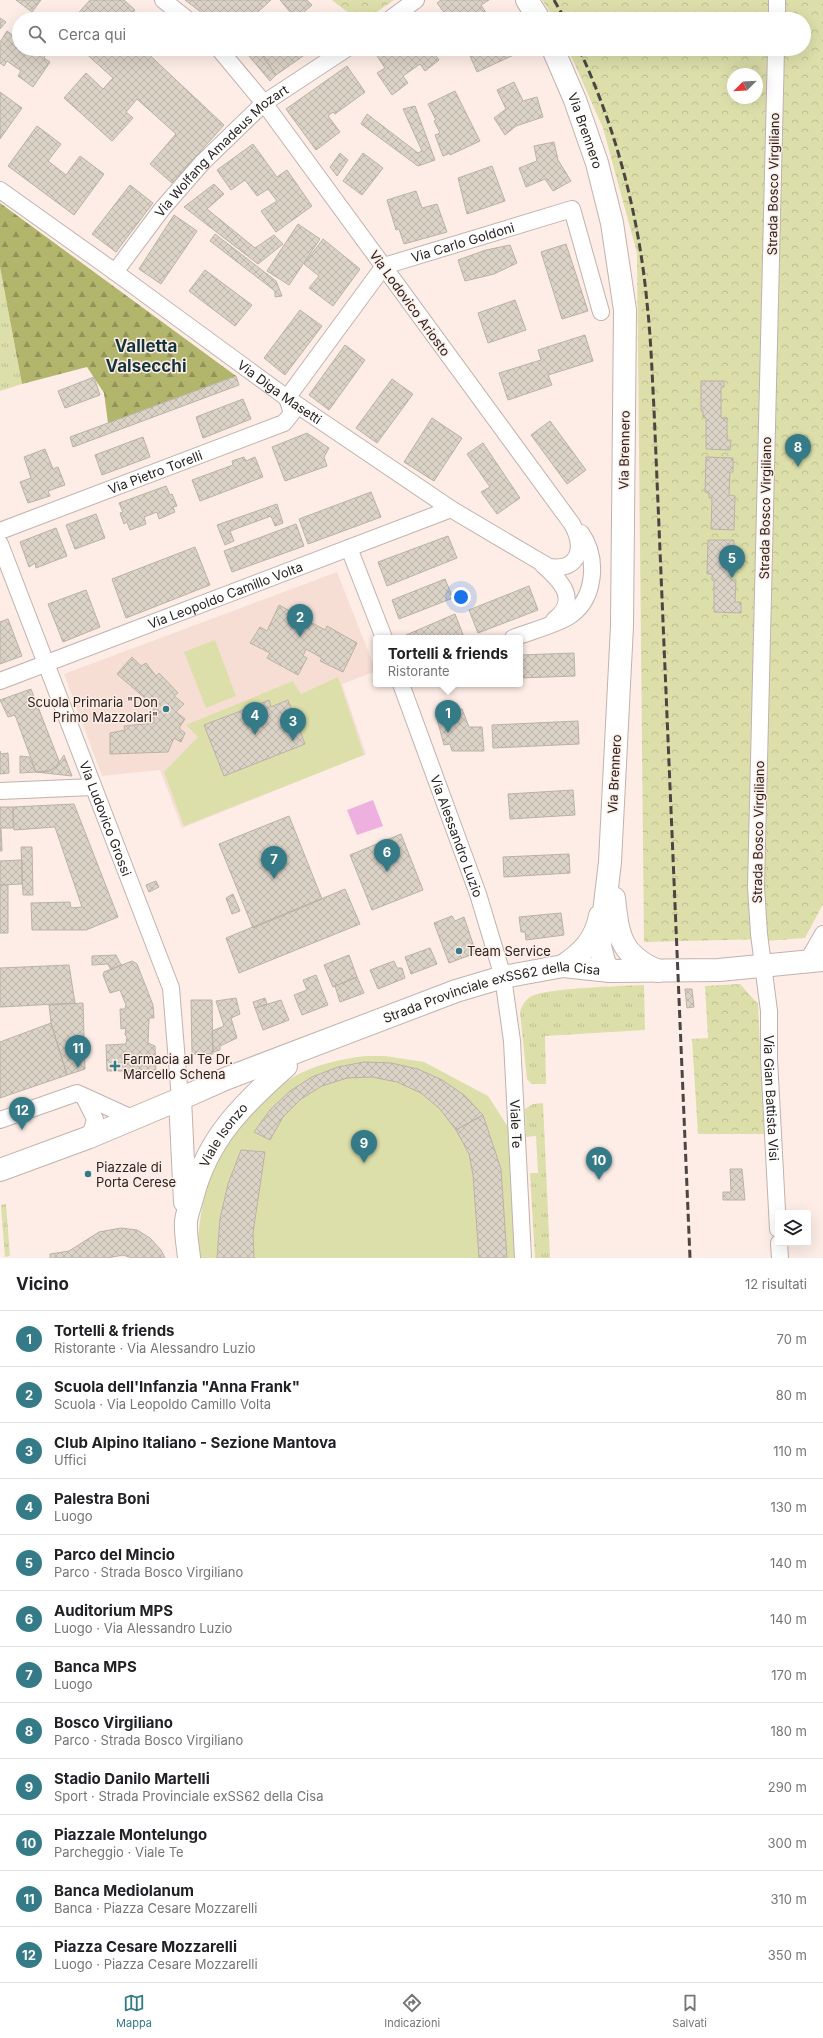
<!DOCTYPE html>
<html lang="it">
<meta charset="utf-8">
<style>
body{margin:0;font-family:Inter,sans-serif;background:#f6f6f6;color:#202124}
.controls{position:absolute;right:12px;bottom:12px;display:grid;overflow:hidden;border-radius:4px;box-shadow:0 4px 16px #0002}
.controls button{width:36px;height:36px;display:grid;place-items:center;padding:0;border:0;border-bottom:1px solid #e0e0e0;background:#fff;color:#202124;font:20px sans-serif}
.compass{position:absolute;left:727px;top:68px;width:36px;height:36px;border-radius:50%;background:#fff;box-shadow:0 4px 16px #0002;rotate:246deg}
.you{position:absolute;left:461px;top:597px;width:14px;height:14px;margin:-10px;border:3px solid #fff;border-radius:50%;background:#1a73e8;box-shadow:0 0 0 6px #1a73e833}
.badge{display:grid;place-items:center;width:26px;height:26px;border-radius:50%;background:#347a87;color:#fff;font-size:13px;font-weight:700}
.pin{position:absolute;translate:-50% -33px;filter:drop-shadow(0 1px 2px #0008)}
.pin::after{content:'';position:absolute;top:21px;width:14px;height:12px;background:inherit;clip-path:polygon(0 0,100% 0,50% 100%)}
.popup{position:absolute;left:373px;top:635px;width:150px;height:52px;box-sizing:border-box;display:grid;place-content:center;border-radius:4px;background:#fff;filter:drop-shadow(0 1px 3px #0005);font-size:13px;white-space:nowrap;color:#757577}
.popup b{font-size:15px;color:#202124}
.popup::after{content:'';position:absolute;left:50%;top:100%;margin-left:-8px;border:8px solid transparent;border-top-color:#fff}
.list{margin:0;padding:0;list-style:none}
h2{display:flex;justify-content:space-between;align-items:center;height:52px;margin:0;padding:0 16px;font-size:17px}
h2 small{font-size:13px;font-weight:400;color:#757577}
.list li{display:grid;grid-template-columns:26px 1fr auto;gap:12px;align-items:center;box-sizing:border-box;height:56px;padding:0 16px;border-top:1px solid #e0e0e0}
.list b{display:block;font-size:15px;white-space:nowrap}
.list p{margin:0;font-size:13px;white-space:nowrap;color:#757577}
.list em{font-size:13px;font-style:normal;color:#757577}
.icon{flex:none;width:22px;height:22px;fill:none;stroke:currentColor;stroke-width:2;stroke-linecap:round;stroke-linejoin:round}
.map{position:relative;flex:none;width:823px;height:1258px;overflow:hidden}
.search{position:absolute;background:#fff;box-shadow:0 4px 16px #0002;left:12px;right:12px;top:12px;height:44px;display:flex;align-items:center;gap:10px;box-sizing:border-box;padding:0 14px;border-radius:22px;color:#757577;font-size:15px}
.sheet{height:724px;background:#fff}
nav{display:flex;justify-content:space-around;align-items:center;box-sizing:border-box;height:56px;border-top:1px solid #e0e0e0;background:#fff;font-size:11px;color:#757577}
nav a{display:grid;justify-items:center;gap:2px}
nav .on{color:#347a87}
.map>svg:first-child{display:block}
</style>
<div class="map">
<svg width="823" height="1258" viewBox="0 0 823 1258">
<defs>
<pattern id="grass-tufts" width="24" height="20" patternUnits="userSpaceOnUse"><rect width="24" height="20" fill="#dcdfaa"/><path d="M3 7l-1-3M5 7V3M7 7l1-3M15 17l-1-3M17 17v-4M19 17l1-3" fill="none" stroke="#bdbf92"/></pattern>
<pattern id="forest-firs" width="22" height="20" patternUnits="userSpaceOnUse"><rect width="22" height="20" fill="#b2b56c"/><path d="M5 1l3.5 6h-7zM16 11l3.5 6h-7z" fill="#919358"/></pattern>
<pattern id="park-crowns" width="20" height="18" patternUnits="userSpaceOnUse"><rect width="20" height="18" fill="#dcdfaa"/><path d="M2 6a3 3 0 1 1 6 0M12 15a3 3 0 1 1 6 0" fill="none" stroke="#bdbf92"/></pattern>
<pattern id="building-cross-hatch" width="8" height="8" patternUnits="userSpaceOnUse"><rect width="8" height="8" fill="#dcd3c7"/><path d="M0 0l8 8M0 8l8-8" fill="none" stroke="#bdb5ab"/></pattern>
</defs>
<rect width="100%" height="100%" fill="#fdede6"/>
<path fill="#f6ded4" d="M 337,572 L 376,671 L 342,684 L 366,754 L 182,828 L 160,770 L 102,776 L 64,674 Z"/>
<path fill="url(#grass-tufts)" d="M 0,267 L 22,384 L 0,391 Z
M 644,985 L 645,1030 L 545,1036 L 546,1084 L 532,1084 L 527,1079 L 520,1012 C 522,1006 524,1001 530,997 C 543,988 623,986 644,985 Z
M 543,1103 L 550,1258 L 535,1258 L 530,1173 L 538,1173 L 536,1136 L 526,1137 L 525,1109 L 533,1104 Z
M 6,1204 L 10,1256 L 5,1257 L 1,1205 Z"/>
<path fill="url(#forest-firs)" d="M 0,203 L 236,376 L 108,423 L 104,393 L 87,367 L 22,384 L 0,267 Z"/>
<path fill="url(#park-crowns)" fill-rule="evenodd" d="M 332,0 L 394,0 C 360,23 365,26 332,0 Z
M 542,0 L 823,0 L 823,904 L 805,938 L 766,941 L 765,939 L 644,942 L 637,253 L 603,128 L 568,49 L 804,49 L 804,19 L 555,19 ZM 733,74 L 757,74 L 757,98 L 733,98 Z
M 740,984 L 758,1004 L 764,1134 L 698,1134 L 692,1039 L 708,1038 L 705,986 Z"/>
<path fill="#dcdfaa" d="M 215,640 L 236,696 L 206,708 L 184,652 Z
M 338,677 L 364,755 L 184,826 L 164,772 L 198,737 L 186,725 L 293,681 L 301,694 Z
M 366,1056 L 385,1056 L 424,1062 L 488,1096 L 510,1130 L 516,1258 L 198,1258 C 197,1215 208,1165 235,1131 C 241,1123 249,1116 256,1109 C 267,1097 277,1087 290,1079 C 313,1065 339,1059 366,1056 Z"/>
<path fill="#eeb0df" d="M 373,800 L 383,826 L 357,835 L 347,810 Z"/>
<path fill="url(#building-cross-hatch)" stroke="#bab2a6" d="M 16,0 L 41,0 L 32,12 Z
M 90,0 L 124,0 L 135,10 L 127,19 L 73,19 Z
M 185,0 L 271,0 L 250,19 L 210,19 Z
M 280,0 L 307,0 L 312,5 L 296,19 Z
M 441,0 L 489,0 L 481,5 L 490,19 L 470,19 L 467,16 L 462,19 L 449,19 L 437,3 Z
M 319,15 L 322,19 L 313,19 Z
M 0,18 L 6,22 L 0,29 Z
M 7,31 L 14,36 L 16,33 L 19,35 L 19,49 L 39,49 L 46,54 L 44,58 L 50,62 L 33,87 L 18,76 L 21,71 L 7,61 L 4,66 L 0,63 L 0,42 Z
M 81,49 L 143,49 L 224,125 L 172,183 L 150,164 L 176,134 L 137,99 L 126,112 L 133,118 L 112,141 L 64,98 L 86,73 L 103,89 L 113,78 Z
M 243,49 L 271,49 L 262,55 L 276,75 L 270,81 Z
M 271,49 L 313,49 L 276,75 L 262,55 Z
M 381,49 L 431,49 L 439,60 L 425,71 L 420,64 L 403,76 L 408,83 L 392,95 L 377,73 L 385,68 L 375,53 Z
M 467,49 L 516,49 L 518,53 L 477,72 Z
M 347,66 L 365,92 L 335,114 L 333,112 L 328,116 L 340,132 L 316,150 L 286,109 Z
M 514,82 L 523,101 L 537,97 L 543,117 L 516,126 L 505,135 L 494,118 L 506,109 L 497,90 Z
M 455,91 L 480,141 L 450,155 L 450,153 L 443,156 L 435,135 L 440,133 L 434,121 L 436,120 L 428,104 Z
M 0,92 L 22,108 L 0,139 Z
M 415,106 L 435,160 L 418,166 L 361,124 L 367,114 L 418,153 L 422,151 L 403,109 Z
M 37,126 L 61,144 L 48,161 L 66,175 L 80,156 L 104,174 L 74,215 L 8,166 Z
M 554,142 L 558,160 L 571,181 L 553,191 L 545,179 L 526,187 L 519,168 L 537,161 L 534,146 Z
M 253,144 L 277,177 L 287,170 L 312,206 L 276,232 L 261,211 L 277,201 L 268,189 L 257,196 L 245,180 L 231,190 L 217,170 Z
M 340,153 L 348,160 L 337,176 L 330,167 Z
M 363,153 L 383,168 L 362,195 L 343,181 Z
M 492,166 L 505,201 L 467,214 L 458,178 Z
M 214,184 L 224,194 L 207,209 L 255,248 L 274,235 L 283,244 L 258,264 L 184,207 Z
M 130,185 L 153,203 L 116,252 L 92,234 Z
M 416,191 L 422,208 L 437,204 L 447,232 L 404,244 L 399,229 L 396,230 L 387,200 Z
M 174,215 L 197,231 L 161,284 L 139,269 Z
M 298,224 L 320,239 L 289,285 L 267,271 Z
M 215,234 L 276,281 L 282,296 L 275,297 L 275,291 L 210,241 Z
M 323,239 L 360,269 L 333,306 L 309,288 L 319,276 L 304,264 Z
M 566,244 L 588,311 L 562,319 L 541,252 Z
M 510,245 L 517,263 L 494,274 L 465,281 L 458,260 L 486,250 Z
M 205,270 L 252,305 L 235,326 L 189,291 Z
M 515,300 L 526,330 L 488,343 L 478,313 Z
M 300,310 L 322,326 L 285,375 L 264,358 Z
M 585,335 L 593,361 L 548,375 L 552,385 L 508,400 L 499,373 L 541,360 L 538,350 Z
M 345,345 L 365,360 L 329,410 L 309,395 Z
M 236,376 L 239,385 L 73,447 L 70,437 Z
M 94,377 L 100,395 L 65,408 L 58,391 Z
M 392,379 L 413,394 L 377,443 L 356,428 Z
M 701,381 L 724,381 L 724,387 L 721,387 L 721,418 L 727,418 L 727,440 L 731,440 L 730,450 L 706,449 L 706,418 L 703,417 L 703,411 L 701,411 Z
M 243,399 L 251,419 L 203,438 L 196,417 Z
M 432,418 L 462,438 L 434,481 L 404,462 Z
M 550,421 L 586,470 L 567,484 L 531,435 Z
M 307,433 L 329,448 L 324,457 L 327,466 L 285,481 L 272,447 Z
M 143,437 L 150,457 L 102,475 L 95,455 Z
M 483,443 L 520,498 L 497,514 L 481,492 L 490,487 L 467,454 Z
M 45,449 L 53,469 L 58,467 L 65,485 L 48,491 L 50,496 L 28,503 L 20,482 L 31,478 L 24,457 Z
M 244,457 L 246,461 L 255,457 L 263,477 L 200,501 L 192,480 L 233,465 L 232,461 Z
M 706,457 L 733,458 L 733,472 L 730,472 L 729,495 L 735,496 L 734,530 L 711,529 L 712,498 L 709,498 L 709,493 L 705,492 Z
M 166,486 L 170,495 L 172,494 L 177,506 L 173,507 L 175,512 L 159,519 L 157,512 L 144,517 L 146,524 L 130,530 L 127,522 L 124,524 L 120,513 L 123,512 L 119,503 Z
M 371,492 L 381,517 L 308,544 L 299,519 Z
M 277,504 L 283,523 L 275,526 L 271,516 L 230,531 L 234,541 L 225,545 L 217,525 Z
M 96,514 L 105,538 L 75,549 L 66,525 Z
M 296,524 L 304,546 L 232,572 L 224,551 Z
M 56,528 L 67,556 L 36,568 L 35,563 L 29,567 L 20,542 Z
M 448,536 L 457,558 L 387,586 L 378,562 Z
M 708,540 L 734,540 L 734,551 L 731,551 L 731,580 L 736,580 L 735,602 L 741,602 L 741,613 L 714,612 L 714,580 L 712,580 L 712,574 L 707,574 Z
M 195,547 L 210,585 L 126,618 L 112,579 Z
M 445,579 L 453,598 L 399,619 L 392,600 Z
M 529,586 L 538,610 L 478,633 L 469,610 Z
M 86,590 L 100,627 L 63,642 L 48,604 Z
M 279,605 L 325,630 L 327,626 L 357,643 L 343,672 L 320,661 L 322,658 L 306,649 L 303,656 L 307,658 L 298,675 L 267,658 L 270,653 L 250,643 L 260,627 L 267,631 Z
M 455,614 L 464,637 L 407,638 L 406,635 Z
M 8,619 L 22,656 L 0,664 L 0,622 Z
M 574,653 L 575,676 L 520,678 L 520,655 Z
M 132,657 L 141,666 L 146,663 L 156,676 L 159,673 L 178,693 L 174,696 L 184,704 L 176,712 L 185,719 L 179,728 L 185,733 L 181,742 L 174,738 L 168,752 L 110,754 L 110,733 L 125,730 L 124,726 L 154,723 L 153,705 L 117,674 Z
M 31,689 L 59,761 L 57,766 L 49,771 L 36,772 L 15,715 L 8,717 L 0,700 Z
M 269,700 L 271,707 L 288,700 L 305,744 L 224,776 L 204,725 Z
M 462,709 L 469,727 L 482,727 L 484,751 L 452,751 L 450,744 L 444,745 L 437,719 Z
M 578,721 L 579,744 L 493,748 L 492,725 Z
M 0,751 L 1,754 L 8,753 L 9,773 L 0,774 Z
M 64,755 L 72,776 L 36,772 L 49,771 L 57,766 Z
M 20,756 L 29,757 L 36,772 L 20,773 Z
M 573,790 L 575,815 L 510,819 L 508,794 Z
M 74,804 L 118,917 L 86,930 L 32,930 L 31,903 L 70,902 L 71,908 L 82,907 L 55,827 L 14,830 L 13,807 Z
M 0,807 L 13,807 L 13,828 L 1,828 L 2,851 L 0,851 Z
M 289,816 L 322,899 L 253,928 L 219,844 Z
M 401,834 L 423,890 L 372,910 L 350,855 Z
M 21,847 L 32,847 L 33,895 L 23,895 Z
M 569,854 L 570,873 L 504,877 L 503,857 Z
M 22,860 L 22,884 L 0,885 L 0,861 Z
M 156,881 L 159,887 L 149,892 L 146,885 Z
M 0,885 L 8,885 L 8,933 L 0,933 Z
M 345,889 L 360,924 L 239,973 L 226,938 Z
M 233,894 L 240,911 L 232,914 L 226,898 Z
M 561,913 L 564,935 L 526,940 L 525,932 L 521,932 L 519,917 Z
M 452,916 L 455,921 L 464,917 L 476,953 L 449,963 L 434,923 Z
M 430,948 L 437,964 L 411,974 L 405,957 Z
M 116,955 L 121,965 L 111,970 L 108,964 L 92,965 L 92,956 Z
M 349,955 L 357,977 L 333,987 L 324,965 Z
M 132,961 L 137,964 L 153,1005 L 154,1018 L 149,1018 L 148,1043 L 155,1046 L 156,1073 L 136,1071 L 134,1074 L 126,1074 L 124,1071 L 107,1071 L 106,1045 L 126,1044 L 127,1037 L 125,1035 L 126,1028 L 121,1029 L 120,1009 L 125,1009 L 126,1005 L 120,990 L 110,993 L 103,975 L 104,972 Z
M 394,961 L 397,968 L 402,968 L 405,978 L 378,989 L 370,970 Z
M 69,965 L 75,1003 L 0,1007 L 0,968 Z
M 316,975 L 328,1005 L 302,1015 L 294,995 L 307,990 L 303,980 Z
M 357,977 L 364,993 L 340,1002 L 335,986 Z
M 685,989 L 692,989 L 694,1007 L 687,1008 Z
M 236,998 L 240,1014 L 231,1018 L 237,1038 L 220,1046 L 220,1050 L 213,1052 L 212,1031 L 224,1026 L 216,1001 Z
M 265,998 L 267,1004 L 255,1008 L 253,1002 Z
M 191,1000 L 212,1000 L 213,1054 L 192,1054 Z
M 281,1000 L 289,1020 L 263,1030 L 255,1008 Z
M 83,1003 L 85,1069 L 67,1075 L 51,1023 L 49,1005 Z
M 51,1023 L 67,1075 L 0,1098 L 0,1042 Z
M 364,1062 L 391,1063 L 418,1069 L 442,1080 L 464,1095 L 483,1115 L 456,1130 L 440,1109 L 421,1093 L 397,1082 L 372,1077 L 347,1078 L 322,1086 L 301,1099 L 283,1117 L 270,1140 L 254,1132 L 270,1110 L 290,1091 L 312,1077 L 338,1067 Z
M 483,1115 L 501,1169 L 507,1258 L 479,1258 L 473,1175 L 469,1154 L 456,1130 Z
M 241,1150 L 265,1152 L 253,1233 L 254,1258 L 217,1258 L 220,1219 L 228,1184 Z
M 730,1169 L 742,1169 L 745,1200 L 723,1200 L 723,1192 L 731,1192 Z
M 121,1228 L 137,1230 L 150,1238 L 161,1250 L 165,1258 L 132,1258 L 123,1255 L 107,1258 L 50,1258 L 50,1254 L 69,1251 L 99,1232 Z"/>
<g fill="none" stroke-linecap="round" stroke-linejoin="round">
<g stroke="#c1b2ac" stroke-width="18">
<g id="street">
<path d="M 163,0 L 187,19"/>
<path d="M 390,19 L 416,0"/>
<path d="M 777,19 L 777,0"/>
<path id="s1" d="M 776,49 L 756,887 L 759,934 L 769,1011 L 769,1059 L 778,1229"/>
<path id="s2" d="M 0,190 L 115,272 L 287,398 L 451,509 L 549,567 C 580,571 585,547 572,524 L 264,103 L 219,49"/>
<path id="s3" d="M 115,272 L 162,209 L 202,163 L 264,103 L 346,49"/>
<path id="s4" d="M 287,398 L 384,266 L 572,209 L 601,312"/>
<path id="s5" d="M 0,531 L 284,423 L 292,413 L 287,398"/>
<path id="s6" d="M 0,544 L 171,988 L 180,1099"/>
<path d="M 349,548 L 384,638"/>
<path d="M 543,565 C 561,581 580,600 554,620"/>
<path d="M 513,638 C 528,632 559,624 571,615 C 596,597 598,557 581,533"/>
<path id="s7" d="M 0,681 L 451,509"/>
<path id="s8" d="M 401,684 L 478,894 L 503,977 L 512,1041 L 523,1258"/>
<path d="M 0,791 L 93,787"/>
<path d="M 807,962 L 823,934"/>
<path d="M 84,1097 L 95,1119 L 92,1130 L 87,1138"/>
<path d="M 0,1120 L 77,1093 L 134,1119"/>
<path d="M 779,1243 L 780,1258"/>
</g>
</g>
<g stroke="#c1b2ac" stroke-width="24">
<g id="secondary">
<path d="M 563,966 C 582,953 595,941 600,916"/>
<path d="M 180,1099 L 185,1202"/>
<path id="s9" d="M 0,1170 L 87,1138 L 180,1099 L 225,1079 L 456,991 L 503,977 L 563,966 L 610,971"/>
<path id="s10" d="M 189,1258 C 188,1246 185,1233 186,1221 C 187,1213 191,1203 193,1195 C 208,1138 243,1104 286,1066"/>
</g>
</g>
<g stroke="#c1b2ac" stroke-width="24">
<g id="primary">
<path d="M 527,0 L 539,19"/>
<path id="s11" d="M 553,49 L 575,100 L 597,163 L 612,223 L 625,310 L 622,626 L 610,862 L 600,946 L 604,962 L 610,971 L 719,970 L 823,960"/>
<path d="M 614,898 C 618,935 620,955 658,971"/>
</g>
</g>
<use href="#street" stroke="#fff" stroke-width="16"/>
<use href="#secondary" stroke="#fff" stroke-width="22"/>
<use href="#primary" stroke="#fff" stroke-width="22"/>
<path stroke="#4c4541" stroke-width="3" stroke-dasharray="8 4" stroke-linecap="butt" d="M 554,0 L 565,19
M 579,49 C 616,128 639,216 647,303 C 651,338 652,374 654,409 L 690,1258"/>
</g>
<g fill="#347a87" stroke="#fdede6" stroke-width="1.5">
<circle cx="166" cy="709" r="4"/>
<circle cx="459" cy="951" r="4"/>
<path d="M113 1060h4v4h4v4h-4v4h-4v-4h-4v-4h4z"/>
<circle cx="88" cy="1174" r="4"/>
</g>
<g text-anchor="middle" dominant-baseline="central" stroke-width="3" stroke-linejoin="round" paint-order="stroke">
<g font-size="13" fill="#292320" stroke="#fdede6">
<text stroke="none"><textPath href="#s11" startOffset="88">Via Brennero</textPath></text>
<text stroke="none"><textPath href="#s3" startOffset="162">Via Wolfang Amadeus Mozart</textPath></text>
<text transform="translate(773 184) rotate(-89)">Strada Bosco Virgiliano</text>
<text stroke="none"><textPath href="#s4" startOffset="246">Via Carlo Goldoni</textPath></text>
<text transform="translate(410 303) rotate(54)">Via Lodovico Ariosto</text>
<text stroke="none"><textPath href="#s2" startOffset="345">Via Diga Masetti</textPath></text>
<text transform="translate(624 450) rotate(-89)">Via Brennero</text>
<text stroke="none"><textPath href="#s5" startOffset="166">Via Pietro Torelli</textPath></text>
<text transform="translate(765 508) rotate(-89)">Strada Bosco Virgiliano</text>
<text stroke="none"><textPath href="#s7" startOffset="241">Via Leopoldo Camillo Volta</textPath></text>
<text transform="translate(614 774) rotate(-87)">Via Brennero</text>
<text stroke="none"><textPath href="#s6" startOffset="294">Via Ludovico Grossi</textPath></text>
<text transform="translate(758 832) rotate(-89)">Strada Bosco Virgiliano</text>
<text stroke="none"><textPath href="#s8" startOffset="162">Via Alessandro Luzio</textPath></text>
<text stroke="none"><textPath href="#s9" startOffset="525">Strada Provinciale exSS62 della Cisa</textPath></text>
<text stroke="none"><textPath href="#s1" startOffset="1050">Via Gian Battista Visi</textPath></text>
<text stroke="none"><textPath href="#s8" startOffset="458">Viale Te</textPath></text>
<text stroke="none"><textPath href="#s10" startOffset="132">Viale Isonzo</textPath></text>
</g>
<g font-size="13" fill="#292320" stroke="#fdede6" text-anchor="start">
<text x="158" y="702" text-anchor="end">Scuola Primaria "Don<tspan x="158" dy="15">Primo Mazzolari"</tspan></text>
<text x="467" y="951">Team Service</text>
<text x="123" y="1059">Farmacia al Te Dr.<tspan x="123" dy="15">Marcello Schena</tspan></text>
<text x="96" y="1167">Piazzale di<tspan x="96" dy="15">Porta Cerese</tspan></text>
</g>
<g font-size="17" font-weight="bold" fill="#13343a" stroke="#fdede6">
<text x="146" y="346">Valletta<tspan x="146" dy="20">Valsecchi</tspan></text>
</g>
</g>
</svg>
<div class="controls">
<button><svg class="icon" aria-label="layers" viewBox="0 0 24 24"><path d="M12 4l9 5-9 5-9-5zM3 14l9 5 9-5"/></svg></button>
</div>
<svg class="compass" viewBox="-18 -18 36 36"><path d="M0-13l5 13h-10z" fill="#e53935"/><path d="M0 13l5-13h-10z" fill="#757577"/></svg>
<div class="you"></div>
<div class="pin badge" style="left:448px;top:733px">1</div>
<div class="popup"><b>Tortelli &amp; friends</b>Ristorante</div>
<div class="pin badge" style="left:300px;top:637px">2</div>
<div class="pin badge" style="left:293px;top:741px">3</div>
<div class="pin badge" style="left:255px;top:735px">4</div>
<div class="pin badge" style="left:732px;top:578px">5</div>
<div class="pin badge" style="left:387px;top:872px">6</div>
<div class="pin badge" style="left:274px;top:879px">7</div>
<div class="pin badge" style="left:798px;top:467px">8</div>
<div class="pin badge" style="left:364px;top:1163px">9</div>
<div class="pin badge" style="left:599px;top:1180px">10</div>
<div class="pin badge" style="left:78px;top:1068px">11</div>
<div class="pin badge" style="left:22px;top:1130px">12</div>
<div class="search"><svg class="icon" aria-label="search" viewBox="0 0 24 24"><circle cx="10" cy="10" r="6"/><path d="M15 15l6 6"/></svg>Cerca qui</div>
</div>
<section class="sheet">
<h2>Vicino<small>12 risultati</small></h2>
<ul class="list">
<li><span class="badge">1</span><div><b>Tortelli &amp; friends</b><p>Ristorante · Via Alessandro Luzio</p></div><em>70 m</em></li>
<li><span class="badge">2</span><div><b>Scuola dell'Infanzia &quot;Anna Frank&quot;</b><p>Scuola · Via Leopoldo Camillo Volta</p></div><em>80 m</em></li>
<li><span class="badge">3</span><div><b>Club Alpino Italiano - Sezione Mantova</b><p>Uffici</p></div><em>110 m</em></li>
<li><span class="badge">4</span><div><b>Palestra Boni</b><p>Luogo</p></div><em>130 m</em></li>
<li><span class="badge">5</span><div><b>Parco del Mincio</b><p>Parco · Strada Bosco Virgiliano</p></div><em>140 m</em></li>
<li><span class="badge">6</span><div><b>Auditorium MPS</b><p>Luogo · Via Alessandro Luzio</p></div><em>140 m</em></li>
<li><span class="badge">7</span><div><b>Banca MPS</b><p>Luogo</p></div><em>170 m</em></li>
<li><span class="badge">8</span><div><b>Bosco Virgiliano</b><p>Parco · Strada Bosco Virgiliano</p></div><em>180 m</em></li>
<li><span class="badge">9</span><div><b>Stadio Danilo Martelli</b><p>Sport · Strada Provinciale exSS62 della Cisa</p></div><em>290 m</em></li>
<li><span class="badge">10</span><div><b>Piazzale Montelungo</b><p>Parcheggio · Viale Te</p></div><em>300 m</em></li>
<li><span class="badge">11</span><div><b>Banca Mediolanum</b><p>Banca · Piazza Cesare Mozzarelli</p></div><em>310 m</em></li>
<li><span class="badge">12</span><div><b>Piazza Cesare Mozzarelli</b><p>Luogo · Piazza Cesare Mozzarelli</p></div><em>350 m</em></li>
</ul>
</section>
<nav>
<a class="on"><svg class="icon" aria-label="map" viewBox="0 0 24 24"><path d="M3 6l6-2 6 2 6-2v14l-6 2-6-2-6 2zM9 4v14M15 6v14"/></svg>Mappa</a>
<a><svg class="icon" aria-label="directions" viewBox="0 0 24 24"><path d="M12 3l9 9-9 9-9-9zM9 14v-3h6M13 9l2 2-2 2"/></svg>Indicazioni</a>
<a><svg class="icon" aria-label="saved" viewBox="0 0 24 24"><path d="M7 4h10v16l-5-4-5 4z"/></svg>Salvati</a>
</nav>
